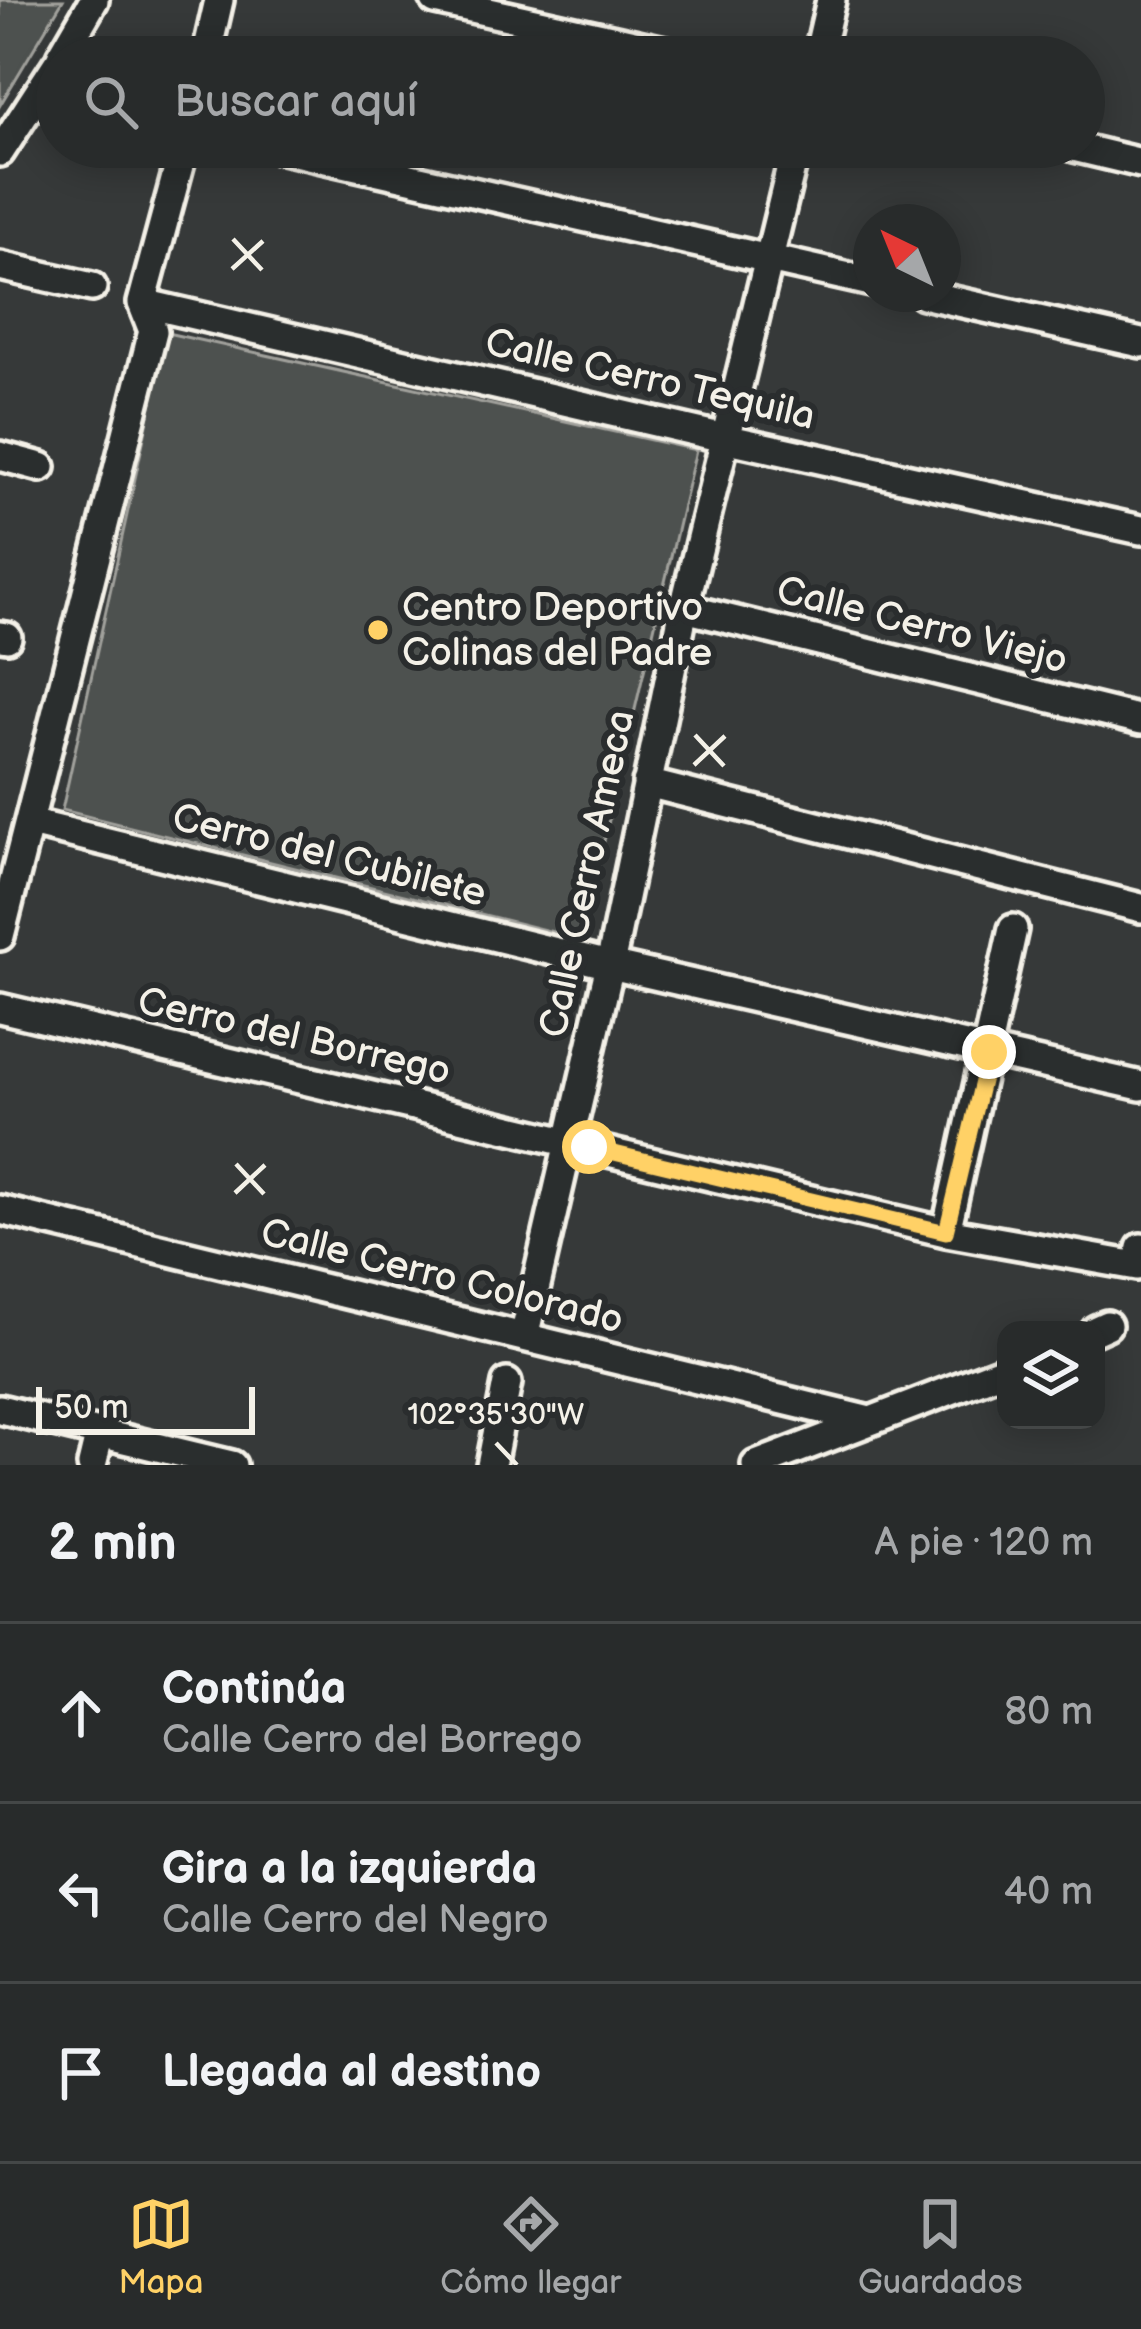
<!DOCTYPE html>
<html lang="es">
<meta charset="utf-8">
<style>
body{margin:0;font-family:"Balsamiq Sans",sans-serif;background:#303333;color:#f1f3f6}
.controls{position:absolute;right:36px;bottom:36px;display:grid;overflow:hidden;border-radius:24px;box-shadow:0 6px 30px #0003}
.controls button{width:108px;height:108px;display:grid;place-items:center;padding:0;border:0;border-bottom:3px solid #444747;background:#282b2b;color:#f1f3f6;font:60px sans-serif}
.compass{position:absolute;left:853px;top:204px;width:108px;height:108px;border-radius:50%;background:#282b2b;box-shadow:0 6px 30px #0003;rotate:317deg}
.scale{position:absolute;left:36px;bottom:30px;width:219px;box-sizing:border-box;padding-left:12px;border:6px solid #f4f1e8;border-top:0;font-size:33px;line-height:42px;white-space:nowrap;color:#f4f1e8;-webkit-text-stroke:9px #2a2d2e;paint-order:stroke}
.stop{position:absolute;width:36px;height:36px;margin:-27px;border:9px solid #ffd166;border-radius:50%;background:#fff}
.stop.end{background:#ffd166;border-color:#fff;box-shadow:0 3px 12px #0008}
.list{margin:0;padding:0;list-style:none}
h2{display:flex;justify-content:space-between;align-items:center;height:156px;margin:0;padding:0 48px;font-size:51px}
h2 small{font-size:39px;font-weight:400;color:#a5a7a9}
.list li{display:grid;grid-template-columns:78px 1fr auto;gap:36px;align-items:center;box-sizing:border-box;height:180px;padding:0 48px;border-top:3px solid #444747}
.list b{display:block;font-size:45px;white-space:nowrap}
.list p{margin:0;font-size:39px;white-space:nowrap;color:#a5a7a9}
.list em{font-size:39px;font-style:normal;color:#a5a7a9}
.icon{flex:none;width:66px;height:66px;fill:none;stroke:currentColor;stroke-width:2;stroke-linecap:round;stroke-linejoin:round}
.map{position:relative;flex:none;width:1141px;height:1465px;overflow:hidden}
.search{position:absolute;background:#282b2b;box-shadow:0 6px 30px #0003;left:36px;right:36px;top:36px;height:132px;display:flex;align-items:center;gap:30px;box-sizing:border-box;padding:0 42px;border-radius:66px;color:#a5a7a9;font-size:45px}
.sheet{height:696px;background:#282b2b}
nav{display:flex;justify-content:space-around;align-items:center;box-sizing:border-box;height:168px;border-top:3px solid #444747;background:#282b2b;font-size:33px;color:#a5a7a9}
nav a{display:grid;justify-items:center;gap:6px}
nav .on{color:#ffd166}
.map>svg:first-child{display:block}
</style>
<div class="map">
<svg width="1141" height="1465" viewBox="0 0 1141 1465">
<rect width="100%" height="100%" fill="#363939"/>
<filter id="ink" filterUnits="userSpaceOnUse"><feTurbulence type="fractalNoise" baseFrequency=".00833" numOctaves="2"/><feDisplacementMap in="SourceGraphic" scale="24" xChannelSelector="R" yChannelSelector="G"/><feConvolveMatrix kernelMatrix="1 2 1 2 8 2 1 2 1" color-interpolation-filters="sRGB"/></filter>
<g filter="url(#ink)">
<path fill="#4e514f" stroke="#a1a19c" stroke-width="3" d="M 0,0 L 63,0 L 0,105 Z
M 167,333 L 696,450 L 581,939 L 62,810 Z"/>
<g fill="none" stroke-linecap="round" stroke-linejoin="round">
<g stroke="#f4f1e8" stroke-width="36">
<path id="street" d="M 435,0 L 692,57
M 61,57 L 94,0
M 206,57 L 219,0
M 818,57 L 831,0
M 273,147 L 871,282
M 1074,147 L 1141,163
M 0,152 L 57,64
M 0,266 L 92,287
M 923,294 L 1141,343
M 142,303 L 724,438 L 1141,530
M 0,456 L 41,467
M 684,608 L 1141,720
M 0,636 L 7,637
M 647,783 L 1141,908
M 30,823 L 610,965 L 1141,1086
M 0,936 L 153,331 L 142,303 L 184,147
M 0,1008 L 946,1232 L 1137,1266 L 1141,1248
M 0,1210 L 866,1420
M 946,1232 L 1013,929
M 1096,1330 L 1107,1325
M 524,1337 L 610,965 L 684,608 L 796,147
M 0,1409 L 232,1465
M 92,1465 L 100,1432
M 491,1465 L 507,1383
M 756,1465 L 1006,1369"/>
</g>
<use href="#street" stroke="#2a2d2e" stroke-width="27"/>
</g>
</g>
<g fill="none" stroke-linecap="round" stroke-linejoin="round" filter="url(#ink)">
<path stroke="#ffd166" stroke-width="15" d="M 589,1147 L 946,1232 L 989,1052"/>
</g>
<path fill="none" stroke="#f4f1e8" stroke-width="4.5" d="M 233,239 L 262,270M 232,269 L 263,241M 695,735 L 724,766M 694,765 L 725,736M 236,1164 L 264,1194M 235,1193 L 265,1165M 496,1443 L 517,1465"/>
<circle fill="#ffd166" stroke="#2a2d2e" stroke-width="4.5" cx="378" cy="630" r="12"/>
<g text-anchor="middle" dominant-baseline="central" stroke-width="12" stroke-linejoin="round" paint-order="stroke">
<g font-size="39" fill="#f4f1e8" stroke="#2a2d2e">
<text transform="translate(650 380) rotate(13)">Calle Cerro Tequila</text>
<text transform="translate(922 626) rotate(14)">Calle Cerro Viejo</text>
<text transform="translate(329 856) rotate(14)">Cerro del Cubilete</text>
<text transform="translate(588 874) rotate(-78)">Calle Cerro Ameca</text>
<text transform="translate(294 1037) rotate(13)">Cerro del Borrego</text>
<text transform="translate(442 1277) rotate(14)">Calle Cerro Colorado</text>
</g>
<g font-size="39" fill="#f4f1e8" stroke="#2a2d2e" text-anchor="start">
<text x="402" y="608">Centro Deportivo<tspan x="402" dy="45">Colinas del Padre</tspan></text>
</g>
</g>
<g font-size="30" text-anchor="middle" fill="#f4f1e8" stroke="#2a2d2e" stroke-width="12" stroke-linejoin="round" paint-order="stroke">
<text x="496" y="1424">102°35'30"W</text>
</g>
</svg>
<div class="controls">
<button><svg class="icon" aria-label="layers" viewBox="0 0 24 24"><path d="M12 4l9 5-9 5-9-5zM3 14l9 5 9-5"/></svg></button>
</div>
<svg class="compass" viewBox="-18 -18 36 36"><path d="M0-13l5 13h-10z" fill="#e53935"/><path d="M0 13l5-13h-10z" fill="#a5a7a9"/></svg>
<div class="scale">50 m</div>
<div class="stop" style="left:589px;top:1147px"></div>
<div class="stop end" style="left:989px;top:1052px"></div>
<div class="search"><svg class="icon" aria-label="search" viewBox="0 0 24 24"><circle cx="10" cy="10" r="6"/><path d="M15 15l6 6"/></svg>Buscar aquí</div>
</div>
<section class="sheet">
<h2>2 min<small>A pie · 120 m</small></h2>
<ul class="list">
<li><svg class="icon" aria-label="ahead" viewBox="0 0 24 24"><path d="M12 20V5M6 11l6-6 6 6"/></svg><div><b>Continúa</b><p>Calle Cerro del Borrego</p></div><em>80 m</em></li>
<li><svg class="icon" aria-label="left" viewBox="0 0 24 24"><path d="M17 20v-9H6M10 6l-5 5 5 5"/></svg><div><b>Gira a la izquierda</b><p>Calle Cerro del Negro</p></div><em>40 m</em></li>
<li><svg class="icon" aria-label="arrive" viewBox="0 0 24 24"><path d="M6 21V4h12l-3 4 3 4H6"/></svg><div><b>Llegada al destino</b></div></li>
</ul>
</section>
<nav>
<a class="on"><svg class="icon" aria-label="map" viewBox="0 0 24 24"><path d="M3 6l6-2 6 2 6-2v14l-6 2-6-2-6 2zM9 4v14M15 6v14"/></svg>Mapa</a>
<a><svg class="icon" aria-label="directions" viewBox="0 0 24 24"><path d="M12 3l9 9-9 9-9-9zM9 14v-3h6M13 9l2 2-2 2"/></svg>Cómo llegar</a>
<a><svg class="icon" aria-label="saved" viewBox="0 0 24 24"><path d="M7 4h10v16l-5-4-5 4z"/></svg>Guardados</a>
</nav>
